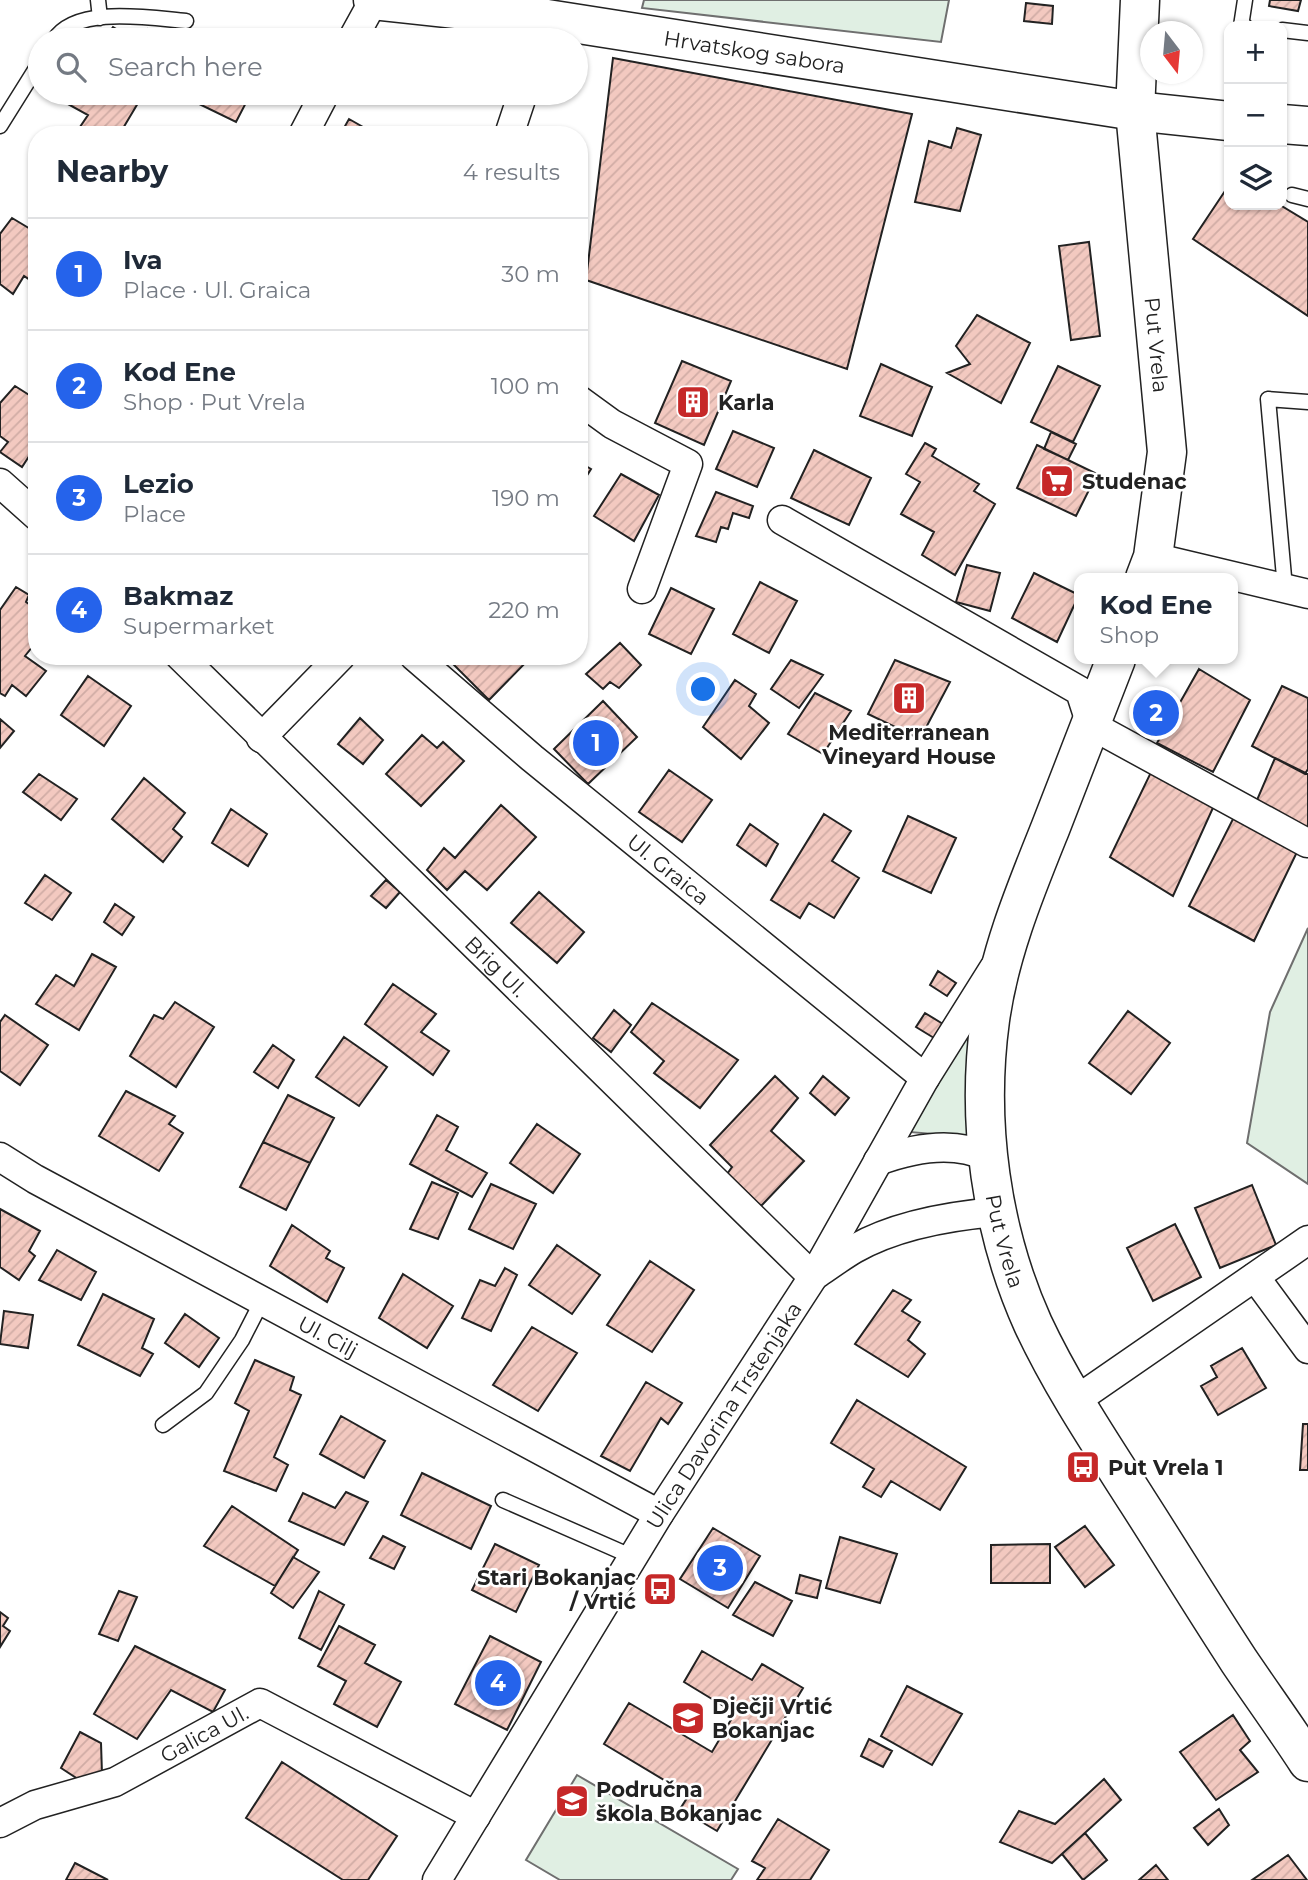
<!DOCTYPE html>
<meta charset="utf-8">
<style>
body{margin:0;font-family:Montserrat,sans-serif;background:#f6f6f7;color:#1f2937}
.controls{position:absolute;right:21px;top:21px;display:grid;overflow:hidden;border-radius:14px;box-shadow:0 2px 5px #0004}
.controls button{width:63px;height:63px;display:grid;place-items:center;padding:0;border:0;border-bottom:2px solid #e0e1e3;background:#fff;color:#1f2937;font:35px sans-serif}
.compass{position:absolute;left:1140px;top:21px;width:63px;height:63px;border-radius:50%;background:#fff;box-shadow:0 2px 5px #0004;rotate:164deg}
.you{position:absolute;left:704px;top:690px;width:24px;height:24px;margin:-18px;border:5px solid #fff;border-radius:50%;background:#1a73e8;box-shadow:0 0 0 10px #1a73e833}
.badge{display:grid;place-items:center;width:46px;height:46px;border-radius:50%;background:#2563eb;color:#fff;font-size:23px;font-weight:700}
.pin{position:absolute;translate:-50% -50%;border:4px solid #fff;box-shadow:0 2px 7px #0006}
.popup{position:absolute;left:1074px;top:573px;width:164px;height:91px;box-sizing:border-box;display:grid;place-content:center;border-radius:14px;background:#fff;filter:drop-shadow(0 2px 5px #0005);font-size:23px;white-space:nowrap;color:#747a83}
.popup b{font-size:26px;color:#1f2937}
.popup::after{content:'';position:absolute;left:50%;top:100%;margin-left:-14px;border:14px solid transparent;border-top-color:#fff}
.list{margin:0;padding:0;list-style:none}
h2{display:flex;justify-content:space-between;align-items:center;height:91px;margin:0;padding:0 28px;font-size:30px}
h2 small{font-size:23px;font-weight:400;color:#747a83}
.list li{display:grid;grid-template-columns:46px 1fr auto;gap:21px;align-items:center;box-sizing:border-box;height:112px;padding:0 28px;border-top:2px solid #e0e1e3}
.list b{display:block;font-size:26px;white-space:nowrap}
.list p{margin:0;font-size:23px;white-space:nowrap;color:#747a83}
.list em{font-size:23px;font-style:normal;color:#747a83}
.icon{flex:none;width:38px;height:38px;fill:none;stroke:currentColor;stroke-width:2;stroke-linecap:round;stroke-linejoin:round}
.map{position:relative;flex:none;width:1308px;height:1880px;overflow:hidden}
.search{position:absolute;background:#fff;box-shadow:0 2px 5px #0004;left:28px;top:28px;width:560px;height:77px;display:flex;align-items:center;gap:18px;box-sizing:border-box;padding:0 24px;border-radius:38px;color:#747a83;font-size:26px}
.panel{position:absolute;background:#fff;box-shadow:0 2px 5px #0004;left:28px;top:126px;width:560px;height:539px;border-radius:28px}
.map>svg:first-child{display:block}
</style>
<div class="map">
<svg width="1308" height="1880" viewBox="0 0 1308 1880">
<defs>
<pattern id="building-hatch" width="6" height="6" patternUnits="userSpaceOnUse" patternTransform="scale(1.75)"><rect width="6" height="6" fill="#f3c9c0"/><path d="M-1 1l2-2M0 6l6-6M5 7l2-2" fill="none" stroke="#d0aca5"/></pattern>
</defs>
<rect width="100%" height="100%" fill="#fff"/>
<path fill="#e0efe3" stroke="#6f6f6f" stroke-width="2" d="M 644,0 L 949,0 L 941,42 L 642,8 Z
M 1308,928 L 1308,1184 L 1247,1143 L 1270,1012 Z
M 967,1030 L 975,1033 L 969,1137 L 909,1132 Z
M 577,1775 L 738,1869 L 731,1880 L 560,1880 L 526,1860 Z"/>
<path fill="url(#building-hatch)" stroke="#222" stroke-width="2" d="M 1270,0 L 1301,0 L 1298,11 L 1269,6 Z
M 1026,3 L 1053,6 L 1052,24 L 1024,21 Z
M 113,27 L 135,40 L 104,40 Z
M 148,29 L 167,40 L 141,40 Z
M 613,58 L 912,114 L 847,369 L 586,280 Z
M 48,93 L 144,93 L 119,135 L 94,135 L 80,127 L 88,115 Z
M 195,93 L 251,93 L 236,122 L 191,100 Z
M 349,119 L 377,135 L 340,135 Z
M 957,128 L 981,135 L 960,211 L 915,202 L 929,141 L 951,148 Z
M 1229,185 L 1229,205 L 1280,205 L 1308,222 L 1308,316 L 1193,239 Z
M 12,218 L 37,233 L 37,275 L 33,282 L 24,276 L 13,294 L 0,284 L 0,234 Z
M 1089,242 L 1100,336 L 1071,340 L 1059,246 Z
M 977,315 L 1030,343 L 1001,403 L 947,373 L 970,364 L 956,346 Z
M 682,361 L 731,381 L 704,445 L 655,423 Z
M 881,364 L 932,387 L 912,436 L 860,416 Z
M 1058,366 L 1100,386 L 1073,442 L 1031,422 Z
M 15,386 L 37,400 L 37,444 L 22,467 L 0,452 L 8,442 L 0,436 L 0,403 Z
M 733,431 L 774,448 L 757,487 L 716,469 Z
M 1051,432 L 1076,444 L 1068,460 L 1044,449 Z
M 925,443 L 936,449 L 932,456 L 979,484 L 974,491 L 995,504 L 955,575 L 922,555 L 934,532 L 901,514 L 920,482 L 906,474 Z
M 1037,445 L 1097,474 L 1076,516 L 1017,488 Z
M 814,450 L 871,478 L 849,525 L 791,498 Z
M 579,462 L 591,469 L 579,488 Z
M 621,474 L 659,495 L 634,541 L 594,516 Z
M 716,492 L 753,506 L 749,518 L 733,513 L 728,529 L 721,527 L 716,542 L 696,536 Z
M 967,565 L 1000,573 L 990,611 L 956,602 Z
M 1034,573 L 1079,595 L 1057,642 L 1012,618 Z
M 760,582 L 797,601 L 769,653 L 733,634 Z
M 16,587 L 29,595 L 26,602 L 37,610 L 30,622 L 37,628 L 37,641 L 25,656 L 46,671 L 26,696 L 12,685 L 5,696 L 0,693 L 0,610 Z
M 671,588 L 714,609 L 691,654 L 649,634 Z
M 620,643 L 641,665 L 619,688 L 610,682 L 603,689 L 586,674 Z
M 454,656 L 532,656 L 489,700 L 450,661 Z
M 791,660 L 823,675 L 799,708 L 771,689 Z
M 895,660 L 950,682 L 920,739 L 868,714 Z
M 1199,669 L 1250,700 L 1213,772 L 1157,743 Z
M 88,676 L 131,706 L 104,746 L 61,715 Z
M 735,680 L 756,694 L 749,706 L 769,723 L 741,759 L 703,727 Z
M 1282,686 L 1308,698 L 1308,769 L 1305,774 L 1252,746 Z
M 815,693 L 851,711 L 823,754 L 788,734 Z
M 603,701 L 637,737 L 588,784 L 554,749 Z
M 360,718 L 383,740 L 363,764 L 338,744 Z
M 0,719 L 14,731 L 0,748 Z
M 422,735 L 437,748 L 443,742 L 464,761 L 421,806 L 386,774 Z
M 1275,758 L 1308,774 L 1308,829 L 1257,800 Z
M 1154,766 L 1217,799 L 1173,896 L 1110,857 Z
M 669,770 L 712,800 L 682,842 L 639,812 Z
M 39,774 L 77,799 L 61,820 L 23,792 Z
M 144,778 L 185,813 L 173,829 L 182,837 L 163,862 L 112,819 Z
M 501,805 L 536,837 L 487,890 L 465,871 L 447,890 L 427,870 L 444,848 L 455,858 Z
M 231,809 L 267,834 L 248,866 L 212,843 Z
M 824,814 L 851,831 L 832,861 L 859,878 L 834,918 L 809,903 L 800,918 L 771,900 Z
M 908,816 L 956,838 L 931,893 L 883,871 Z
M 1234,817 L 1298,850 L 1254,941 L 1189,906 Z
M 750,824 L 778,844 L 766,866 L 737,845 Z
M 45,875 L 71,893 L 52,920 L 25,903 Z
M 386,880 L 400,892 L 386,908 L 371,896 Z
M 539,892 L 584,932 L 557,963 L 511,923 Z
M 115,904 L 134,917 L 122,935 L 104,922 Z
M 92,954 L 116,967 L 79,1030 L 36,1004 L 56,975 L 74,986 Z
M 938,971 L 956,983 L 947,996 L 930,985 Z
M 393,984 L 436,1014 L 421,1032 L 449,1051 L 433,1075 L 365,1024 Z
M 175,1002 L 214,1027 L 176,1087 L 130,1056 L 154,1015 L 163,1019 Z
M 652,1003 L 738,1060 L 700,1108 L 654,1073 L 664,1061 L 631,1032 Z
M 614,1010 L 631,1025 L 611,1052 L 593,1038 Z
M 1128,1011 L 1170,1043 L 1131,1094 L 1089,1063 Z
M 925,1013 L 943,1024 L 934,1038 L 916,1027 Z
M 5,1015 L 48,1045 L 20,1085 L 0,1071 L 0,1022 Z
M 344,1037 L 387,1067 L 359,1106 L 316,1077 Z
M 273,1045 L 294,1060 L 278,1088 L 254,1072 Z
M 775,1076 L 798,1098 L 771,1131 L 804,1161 L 761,1206 L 727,1174 L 732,1167 L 710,1145 Z
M 823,1076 L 849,1098 L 835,1115 L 810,1093 Z
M 126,1091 L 175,1116 L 169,1124 L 183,1133 L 159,1171 L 99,1136 Z
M 288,1095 L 334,1118 L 310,1163 L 263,1142 Z
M 437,1115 L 458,1127 L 446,1150 L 487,1173 L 472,1197 L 410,1164 Z
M 537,1124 L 580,1154 L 553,1193 L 510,1163 Z
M 263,1142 L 310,1163 L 286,1210 L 240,1187 Z
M 432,1182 L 458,1193 L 438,1239 L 410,1229 Z
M 491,1184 L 536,1204 L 513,1249 L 469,1229 Z
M 1252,1185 L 1276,1245 L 1220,1268 L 1195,1208 Z
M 0,1209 L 40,1231 L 29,1251 L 35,1256 L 19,1280 L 0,1267 Z
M 1175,1224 L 1201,1277 L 1153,1301 L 1127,1248 Z
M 292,1225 L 330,1251 L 326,1258 L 344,1268 L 327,1302 L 270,1266 Z
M 557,1245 L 600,1275 L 572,1314 L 529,1285 Z
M 57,1250 L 96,1272 L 81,1300 L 39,1280 Z
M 650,1261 L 694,1290 L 652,1352 L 607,1325 Z
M 505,1268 L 517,1275 L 491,1331 L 462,1318 L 480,1280 L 495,1286 Z
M 403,1274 L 453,1306 L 427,1348 L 379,1318 Z
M 893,1290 L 911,1300 L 902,1311 L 920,1322 L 908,1340 L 925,1354 L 908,1377 L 855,1344 Z
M 103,1294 L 154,1319 L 142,1348 L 153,1354 L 140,1376 L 78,1345 Z
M 4,1311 L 33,1315 L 28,1348 L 0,1344 Z
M 185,1314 L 219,1338 L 199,1367 L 165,1343 Z
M 532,1327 L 577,1353 L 538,1411 L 493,1385 Z
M 1242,1348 L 1266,1388 L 1218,1415 L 1201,1386 L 1217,1377 L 1211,1366 Z
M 255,1360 L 294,1377 L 290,1390 L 301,1395 L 274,1457 L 288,1465 L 276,1491 L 224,1471 L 249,1411 L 235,1403 Z
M 646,1382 L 682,1403 L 668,1424 L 661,1418 L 630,1471 L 601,1456 Z
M 857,1400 L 966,1467 L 940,1510 L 891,1481 L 881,1497 L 863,1487 L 874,1469 L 831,1443 Z
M 341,1416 L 385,1441 L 364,1478 L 320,1454 Z
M 1303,1424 L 1308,1424 L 1308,1470 L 1300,1470 Z
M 422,1473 L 491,1506 L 471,1549 L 401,1515 Z
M 346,1492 L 368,1502 L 344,1545 L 289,1521 L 303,1493 L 335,1508 Z
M 232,1506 L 298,1550 L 275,1586 L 204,1546 Z
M 1085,1526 L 1114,1565 L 1085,1587 L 1055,1547 Z
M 713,1528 L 760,1556 L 728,1608 L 680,1579 Z
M 383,1536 L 405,1547 L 394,1569 L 370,1558 Z
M 840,1537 L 897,1554 L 880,1603 L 826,1588 Z
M 495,1544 L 539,1565 L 516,1612 L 472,1590 Z
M 1050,1544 L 1050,1583 L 991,1583 L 991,1545 Z
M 293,1557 L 319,1572 L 293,1608 L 271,1593 Z
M 800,1575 L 821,1581 L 817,1598 L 796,1593 Z
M 755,1582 L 792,1601 L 773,1636 L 733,1615 Z
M 119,1591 L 137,1597 L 118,1641 L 99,1634 Z
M 319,1591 L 344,1605 L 321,1650 L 299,1638 Z
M 0,1612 L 8,1618 L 3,1626 L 10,1631 L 0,1647 Z
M 339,1626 L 375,1645 L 365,1663 L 401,1682 L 377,1727 L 334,1704 L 346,1681 L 318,1666 Z
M 490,1636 L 541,1662 L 507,1730 L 455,1704 Z
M 135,1646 L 225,1690 L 213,1712 L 171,1690 L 137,1739 L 94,1714 Z
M 702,1651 L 752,1680 L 762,1664 L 803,1688 L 717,1831 L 680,1809 L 689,1795 L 604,1744 L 629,1703 L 712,1752 L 735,1713 L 684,1682 Z
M 907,1686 L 962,1714 L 932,1765 L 881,1736 Z
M 1233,1715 L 1250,1741 L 1240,1750 L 1258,1772 L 1216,1800 L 1180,1752 Z
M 80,1732 L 101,1743 L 102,1774 L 84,1783 L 61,1768 Z
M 869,1739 L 892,1751 L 883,1767 L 861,1756 Z
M 282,1762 L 397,1836 L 368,1880 L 343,1880 L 246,1818 Z
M 1104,1779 L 1121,1800 L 1052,1863 L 1000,1842 L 1019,1811 L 1055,1824 Z
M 1219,1809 L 1229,1825 L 1208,1845 L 1194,1828 Z
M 778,1819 L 829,1850 L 810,1880 L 757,1880 L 765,1868 L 752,1861 Z
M 1085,1833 L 1107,1860 L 1083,1880 L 1062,1854 Z
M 1288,1855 L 1307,1880 L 1252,1880 Z
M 75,1863 L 108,1880 L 66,1880 Z
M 1156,1865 L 1168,1880 L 1139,1880 Z"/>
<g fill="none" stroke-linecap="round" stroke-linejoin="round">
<g stroke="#222" stroke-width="17">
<path id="lane" d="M 98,0 L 100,18
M 1245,0 L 1241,26 L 1245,26
M 1282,30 L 1308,33
M 54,40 C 76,5 150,18 186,21
M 0,126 L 40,62
M 1292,195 L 1308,199
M 1285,588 L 1268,399 L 1308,402
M 163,1425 L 206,1393 L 242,1340 L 262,1301
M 503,1500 L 633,1557"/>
</g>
<g stroke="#222" stroke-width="31">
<g id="street">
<path d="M 352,40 L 374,0"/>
<path d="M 303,135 L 325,93"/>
<path d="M 509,135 L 523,93"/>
<path d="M 579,400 L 612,424 L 688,464 L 642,589"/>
<path d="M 0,483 L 37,516"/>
<path d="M 782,520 L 1080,691 L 1091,725 L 1307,843"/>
<path d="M 1153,557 L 1308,594"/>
<path id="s1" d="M 180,656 L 813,1277"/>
<path id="s2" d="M 414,656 L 532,758 L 925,1078"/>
<path d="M 261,738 L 341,656"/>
<path id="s3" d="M 0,1157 L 35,1179 L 659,1514"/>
<path d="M 878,1161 C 913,1148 953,1140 988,1157"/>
<path d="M 818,1273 C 830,1265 842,1256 854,1249 C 896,1225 949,1216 996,1212"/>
<path d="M 1255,1277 L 1308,1349"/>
<path d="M 1075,1401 L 1308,1240"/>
<path id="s4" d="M 0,1823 L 35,1805 L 115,1782 L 260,1703 L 476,1816"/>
<path id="s5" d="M 437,1880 L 659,1514 L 813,1277 L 925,1078 L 994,968"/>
</g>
</g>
<g stroke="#222" stroke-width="41">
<g id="secondary">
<path id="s6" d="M 1140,0 L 1135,111 L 1167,452 L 1153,557 L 1145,578"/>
<path id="s7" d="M 1116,659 C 1094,716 1072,772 1050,829 C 1025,891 999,954 990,1020 C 976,1122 991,1231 1033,1324 C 1062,1386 1101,1444 1138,1502 C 1172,1555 1205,1609 1239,1661 C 1262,1695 1286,1728 1308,1762"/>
</g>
</g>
<g stroke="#222" stroke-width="41">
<g id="primary">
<path id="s8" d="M 373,0 L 547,19 L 1135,111 L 1229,121"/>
<path d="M 1282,124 L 1308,126"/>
</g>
</g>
<use href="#lane" stroke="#fff" stroke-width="14"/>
<use href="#street" stroke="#fff" stroke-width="28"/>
<use href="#secondary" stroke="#fff" stroke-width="38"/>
<use href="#primary" stroke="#fff" stroke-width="38"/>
</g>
<defs>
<g id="building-square" transform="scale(1.75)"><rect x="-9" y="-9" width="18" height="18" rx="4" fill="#c62828" stroke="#fff"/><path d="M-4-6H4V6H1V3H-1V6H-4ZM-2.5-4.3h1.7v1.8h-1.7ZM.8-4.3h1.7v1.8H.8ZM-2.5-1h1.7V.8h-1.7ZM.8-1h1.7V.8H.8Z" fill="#fff"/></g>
<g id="supermarket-square" transform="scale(1.75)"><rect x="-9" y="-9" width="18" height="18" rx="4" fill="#c62828" stroke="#fff"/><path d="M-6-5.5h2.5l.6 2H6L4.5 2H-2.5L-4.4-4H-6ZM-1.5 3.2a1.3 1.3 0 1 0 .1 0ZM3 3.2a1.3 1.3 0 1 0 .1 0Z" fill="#fff"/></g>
<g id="bus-square" transform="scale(1.75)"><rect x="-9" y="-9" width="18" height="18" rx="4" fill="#c62828" stroke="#fff"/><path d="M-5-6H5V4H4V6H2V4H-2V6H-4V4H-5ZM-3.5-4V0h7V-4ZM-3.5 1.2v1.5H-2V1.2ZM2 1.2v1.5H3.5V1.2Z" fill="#fff"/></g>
<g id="school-square" transform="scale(1.75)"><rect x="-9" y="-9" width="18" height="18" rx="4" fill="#c62828" stroke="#fff"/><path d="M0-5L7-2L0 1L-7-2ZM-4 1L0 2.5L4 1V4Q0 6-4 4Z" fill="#fff"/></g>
</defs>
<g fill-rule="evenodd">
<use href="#building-square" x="693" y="402"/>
<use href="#supermarket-square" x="1057" y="481"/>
<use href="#building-square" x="909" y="698"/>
<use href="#bus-square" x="1083" y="1467"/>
<use href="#bus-square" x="660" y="1589"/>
<use href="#school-square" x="688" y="1718"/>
<use href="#school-square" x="572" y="1801"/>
</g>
<g text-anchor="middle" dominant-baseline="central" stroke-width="5" stroke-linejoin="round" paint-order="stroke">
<g font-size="21" fill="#222" stroke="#fff">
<text stroke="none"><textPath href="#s8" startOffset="385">Hrvatskog sabora</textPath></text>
<text stroke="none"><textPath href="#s6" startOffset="346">Put Vrela</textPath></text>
<text stroke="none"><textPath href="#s2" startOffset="332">Ul. Graica</textPath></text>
<text stroke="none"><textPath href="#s1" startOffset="443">Brig Ul.</textPath></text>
<text stroke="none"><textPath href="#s7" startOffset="606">Put Vrela</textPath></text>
<text stroke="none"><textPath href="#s3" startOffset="374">Ul. Cilj</textPath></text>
<text stroke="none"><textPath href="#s5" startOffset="546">Ulica Davorina Trstenjaka</textPath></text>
<text stroke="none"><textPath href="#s4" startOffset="224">Galica Ul.</textPath></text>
</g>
<g font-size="21" font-weight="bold" fill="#222" stroke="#fff" text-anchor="start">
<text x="718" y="402">Karla</text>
<text x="1082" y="481">Studenac</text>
<text x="909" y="732" text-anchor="middle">Mediterranean<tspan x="909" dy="24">Vineyard House</tspan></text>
<text x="1108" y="1467">Put Vrela 1</text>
<text x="636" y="1577" text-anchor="end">Stari Bokanjac<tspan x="636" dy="24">/ Vrtić</tspan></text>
<text x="712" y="1706">Dječji Vrtić<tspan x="712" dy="24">Bokanjac</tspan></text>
<text x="596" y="1789">Područna<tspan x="596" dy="24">škola Bokanjac</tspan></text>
</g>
</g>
</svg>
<div class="controls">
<button>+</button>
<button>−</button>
<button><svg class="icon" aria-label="layers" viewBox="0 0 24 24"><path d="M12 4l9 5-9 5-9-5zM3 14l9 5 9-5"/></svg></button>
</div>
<svg class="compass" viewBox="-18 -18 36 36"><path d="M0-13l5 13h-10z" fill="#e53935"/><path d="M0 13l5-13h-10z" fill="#747a83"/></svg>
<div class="you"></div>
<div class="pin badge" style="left:596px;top:743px">1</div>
<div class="pin badge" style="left:1156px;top:713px">2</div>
<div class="popup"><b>Kod Ene</b>Shop</div>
<div class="pin badge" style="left:720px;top:1568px">3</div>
<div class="pin badge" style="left:498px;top:1683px">4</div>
<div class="search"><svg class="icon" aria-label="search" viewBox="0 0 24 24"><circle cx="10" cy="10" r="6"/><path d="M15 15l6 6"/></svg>Search here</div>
<section class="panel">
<h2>Nearby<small>4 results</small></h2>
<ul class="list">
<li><span class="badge">1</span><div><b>Iva</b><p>Place · Ul. Graica</p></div><em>30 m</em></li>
<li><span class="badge">2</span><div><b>Kod Ene</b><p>Shop · Put Vrela</p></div><em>100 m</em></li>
<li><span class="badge">3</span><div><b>Lezio</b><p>Place</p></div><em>190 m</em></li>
<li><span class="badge">4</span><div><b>Bakmaz</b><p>Supermarket</p></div><em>220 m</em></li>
</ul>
</section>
</div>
